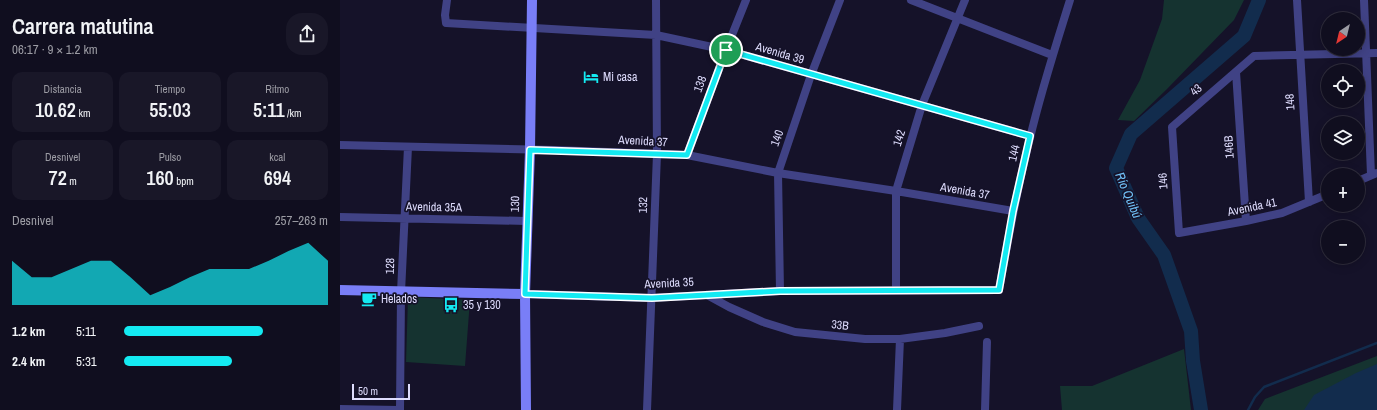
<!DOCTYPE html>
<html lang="es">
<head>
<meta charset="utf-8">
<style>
	:root { --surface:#100e1f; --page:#191728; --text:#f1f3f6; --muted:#9c9ca4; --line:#302e3d; --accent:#14eaf2 }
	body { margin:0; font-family:"Archivo Narrow",sans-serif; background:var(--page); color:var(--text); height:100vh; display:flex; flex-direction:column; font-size:15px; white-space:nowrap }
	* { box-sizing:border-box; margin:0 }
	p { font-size:13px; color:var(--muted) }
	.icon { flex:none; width:22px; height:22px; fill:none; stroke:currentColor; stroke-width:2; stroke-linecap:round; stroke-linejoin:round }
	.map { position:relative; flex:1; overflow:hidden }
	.side { display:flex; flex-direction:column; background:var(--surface); width:340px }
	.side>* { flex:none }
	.needle { width:26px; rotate:215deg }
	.buttons { position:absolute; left:981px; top:12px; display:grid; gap:8px }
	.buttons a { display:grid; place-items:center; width:44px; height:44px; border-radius:50%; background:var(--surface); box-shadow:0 2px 10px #0003,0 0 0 1px var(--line); font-size:20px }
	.scale { position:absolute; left:12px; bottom:10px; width:58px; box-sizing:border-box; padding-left:4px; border:2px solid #dedcfd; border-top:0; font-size:11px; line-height:14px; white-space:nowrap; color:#dedcfd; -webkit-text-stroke:3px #151229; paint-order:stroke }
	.pin { position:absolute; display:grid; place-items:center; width:34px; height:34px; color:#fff; margin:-17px; border:2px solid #fff; border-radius:50%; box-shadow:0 1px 4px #0007 }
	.round { display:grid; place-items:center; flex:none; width:42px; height:42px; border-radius:16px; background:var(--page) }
	.overview { display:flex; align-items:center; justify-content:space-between; height:68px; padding:0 12px }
	h1 { font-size:22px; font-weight:600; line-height:30px }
	.metrics { display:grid; grid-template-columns:repeat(3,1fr); gap:6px; height:68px; padding:4px 12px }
	.metrics div { display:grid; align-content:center; border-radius:10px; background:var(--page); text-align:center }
	.metrics b { font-size:20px; font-weight:600 }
	.metrics small { font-size:11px; font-weight:400 }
	.metrics p { font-size:11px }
	.chart { height:112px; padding:8px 12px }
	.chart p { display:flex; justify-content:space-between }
	.chart svg { width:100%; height:72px; margin-top:4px; fill:var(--accent); opacity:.7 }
	ul { padding:0 12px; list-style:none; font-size:13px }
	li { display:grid; grid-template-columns:64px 48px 1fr; align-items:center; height:30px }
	li i { height:10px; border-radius:5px; background:var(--accent) }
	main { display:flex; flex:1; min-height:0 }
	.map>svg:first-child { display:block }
	.green { fill:#153330 }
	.water { fill:#122c4d }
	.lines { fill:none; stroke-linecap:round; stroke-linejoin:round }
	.stream { stroke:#122c4d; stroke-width:2.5 }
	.river { stroke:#122c4d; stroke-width:14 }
	.street { stroke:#404285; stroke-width:8 }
	.secondary { stroke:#797ef7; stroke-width:10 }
	.route-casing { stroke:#fff; stroke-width:8 }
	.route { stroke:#14eaf2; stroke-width:5 }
	.labels { text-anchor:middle; stroke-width:3.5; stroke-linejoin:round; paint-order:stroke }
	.street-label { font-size:12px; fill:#dedcfd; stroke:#151229 }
	.poi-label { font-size:12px; fill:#dedcfd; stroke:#151229; text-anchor:start }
	.water-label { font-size:13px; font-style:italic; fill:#70c1f7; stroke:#151229 }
</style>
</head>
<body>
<main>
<section class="side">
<div class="overview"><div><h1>Carrera matutina</h1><p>06:17 · 9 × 1.2 km</p></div><a class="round"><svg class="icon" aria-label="share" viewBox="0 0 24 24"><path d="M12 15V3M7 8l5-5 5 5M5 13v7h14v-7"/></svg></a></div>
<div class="metrics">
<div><p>Distancia</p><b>10.62<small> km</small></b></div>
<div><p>Tiempo</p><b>55:03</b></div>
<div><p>Ritmo</p><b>5:11<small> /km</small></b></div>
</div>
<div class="metrics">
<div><p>Desnivel</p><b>72<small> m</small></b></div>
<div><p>Pulso</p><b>160<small> bpm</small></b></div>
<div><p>kcal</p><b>694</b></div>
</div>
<div class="chart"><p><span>Desnivel</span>257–263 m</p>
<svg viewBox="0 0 160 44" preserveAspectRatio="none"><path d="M0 44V17L10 27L20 27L30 22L40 17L50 17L60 27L70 38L80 33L90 27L100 22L110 22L120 22L130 17L140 11L150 6L160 17V44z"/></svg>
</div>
<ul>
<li><b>1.2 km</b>5:11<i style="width:68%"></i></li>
<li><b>2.4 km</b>5:31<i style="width:53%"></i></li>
</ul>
</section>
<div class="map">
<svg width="1037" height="410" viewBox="0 0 1037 410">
	<rect width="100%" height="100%" fill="#151229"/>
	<path class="green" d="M824,0H904L894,20L827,89L794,121L778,120L800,80L822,19Z
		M68,297L130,300L125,366L66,362Z
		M844,349L851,410H722L720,386H752Z
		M1037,356V410H918L925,399Z"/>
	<path class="water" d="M1037,364V410H964L974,395L1016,373Z"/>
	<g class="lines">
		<path class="stream" d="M908,410L915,397L924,387L1037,343"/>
		<path class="river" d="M861,410L853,361L851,331L824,255L798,218L776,168L791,134L904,36L919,0"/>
		<path class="street" d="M107,0L105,15L106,23L316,35L386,50L690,136
			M571,0L712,55
			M957,0L969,202
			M1024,0L1031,175
			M896,72L906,221
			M0,145L215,150L347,155L438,173L556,191L673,211
			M347,155L386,50L406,0
			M1018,181L1037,173
			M988,194L942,213L906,221L839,233L832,127L914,56L1037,53
			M0,217L187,221
			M556,290V191L582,105L625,0
			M440,291L438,173L471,75L500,0
			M185,294L311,298L440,291L659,290C668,239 677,188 690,138C701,91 716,45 730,0
			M367,295L389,307L423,322L455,332L525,339H560L605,333L639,326
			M0,409L59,410
			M60,410L61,292L68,147
			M307,410L317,154L316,0
			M557,410L560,339
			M645,410L647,342"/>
		<path class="secondary" d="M0,290L185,294
			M186,410L185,294L190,150L192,0"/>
	</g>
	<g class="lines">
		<g class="route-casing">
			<path id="route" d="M386,50L690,136L673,211L659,290L440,291L312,298L185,294L190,150L347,155Z"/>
		</g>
		<use href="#route" class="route"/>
	</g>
	<defs>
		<g id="hotel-bare" transform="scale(1.2)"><path d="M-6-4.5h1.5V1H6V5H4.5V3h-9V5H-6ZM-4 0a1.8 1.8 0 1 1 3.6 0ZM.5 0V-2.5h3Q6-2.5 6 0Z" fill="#14eaf2" stroke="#151229" stroke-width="2.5" paint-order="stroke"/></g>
		<g id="cafe-bare" transform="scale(1.2)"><path d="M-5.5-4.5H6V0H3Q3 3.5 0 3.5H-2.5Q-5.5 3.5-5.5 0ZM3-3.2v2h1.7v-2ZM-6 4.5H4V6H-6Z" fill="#14eaf2" stroke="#151229" stroke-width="2.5" paint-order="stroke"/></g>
		<g id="bus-bare" transform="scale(1.2)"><path d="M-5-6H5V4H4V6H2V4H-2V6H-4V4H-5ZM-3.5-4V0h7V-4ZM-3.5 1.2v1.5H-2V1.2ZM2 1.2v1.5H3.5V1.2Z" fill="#14eaf2" stroke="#151229" stroke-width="2.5" paint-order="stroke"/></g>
	</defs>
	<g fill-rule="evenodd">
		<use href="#hotel-bare" x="251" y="77"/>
		<use href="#cafe-bare" x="29" y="299"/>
		<use href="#bus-bare" x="111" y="305"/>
	</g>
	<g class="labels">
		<g class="street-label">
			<text transform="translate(440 53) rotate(16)" y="4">Avenida 39</text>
			<text transform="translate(360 84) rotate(-70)" y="4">138</text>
			<text transform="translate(856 90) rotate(-40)" y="4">43</text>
			<text transform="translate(950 102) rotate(-94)" y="4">148</text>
			<text transform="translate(437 138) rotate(-71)" y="4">140</text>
			<text transform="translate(559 138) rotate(-73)" y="4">142</text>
			<text transform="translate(303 141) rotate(3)" y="4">Avenida 37</text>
			<text transform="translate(889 147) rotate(-94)" y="4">146B</text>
			<text transform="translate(674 153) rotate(-77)" y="4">144</text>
			<text transform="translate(823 181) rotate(-94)" y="4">146</text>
			<text transform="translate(625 191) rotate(10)" y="4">Avenida 37</text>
			<text transform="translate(175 204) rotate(-88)" y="4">130</text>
			<text transform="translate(303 205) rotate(-88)" y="4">132</text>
			<text transform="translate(94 207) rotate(1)" y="4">Avenida 35A</text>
			<text transform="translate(912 207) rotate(-12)" y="4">Avenida 41</text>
			<text transform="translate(50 266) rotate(-88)" y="4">128</text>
			<text transform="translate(329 283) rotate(-3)" y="4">Avenida 35</text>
			<text transform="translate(500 325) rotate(6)" y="4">33B</text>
		</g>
		<g class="poi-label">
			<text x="263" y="81">Mi casa</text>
			<text x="41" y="303">Helados</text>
			<text x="123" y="309">35 y 130</text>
		</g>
		<g class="water-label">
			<text transform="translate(789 195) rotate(67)" y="5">Río Quibú</text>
		</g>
	</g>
</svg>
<div class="buttons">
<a><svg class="needle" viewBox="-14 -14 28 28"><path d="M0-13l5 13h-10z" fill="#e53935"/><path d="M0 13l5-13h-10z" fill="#9c9ca4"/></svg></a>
<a><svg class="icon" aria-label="locate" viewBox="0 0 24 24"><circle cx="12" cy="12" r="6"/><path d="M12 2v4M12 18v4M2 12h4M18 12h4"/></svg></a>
<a><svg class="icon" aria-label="layers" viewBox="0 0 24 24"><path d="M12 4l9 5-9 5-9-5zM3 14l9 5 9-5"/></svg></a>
<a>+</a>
<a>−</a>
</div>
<div class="scale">50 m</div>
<div class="pin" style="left:386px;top:50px;background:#1e9e55"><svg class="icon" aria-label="arrive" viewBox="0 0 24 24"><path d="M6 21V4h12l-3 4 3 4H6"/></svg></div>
</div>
</main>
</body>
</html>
